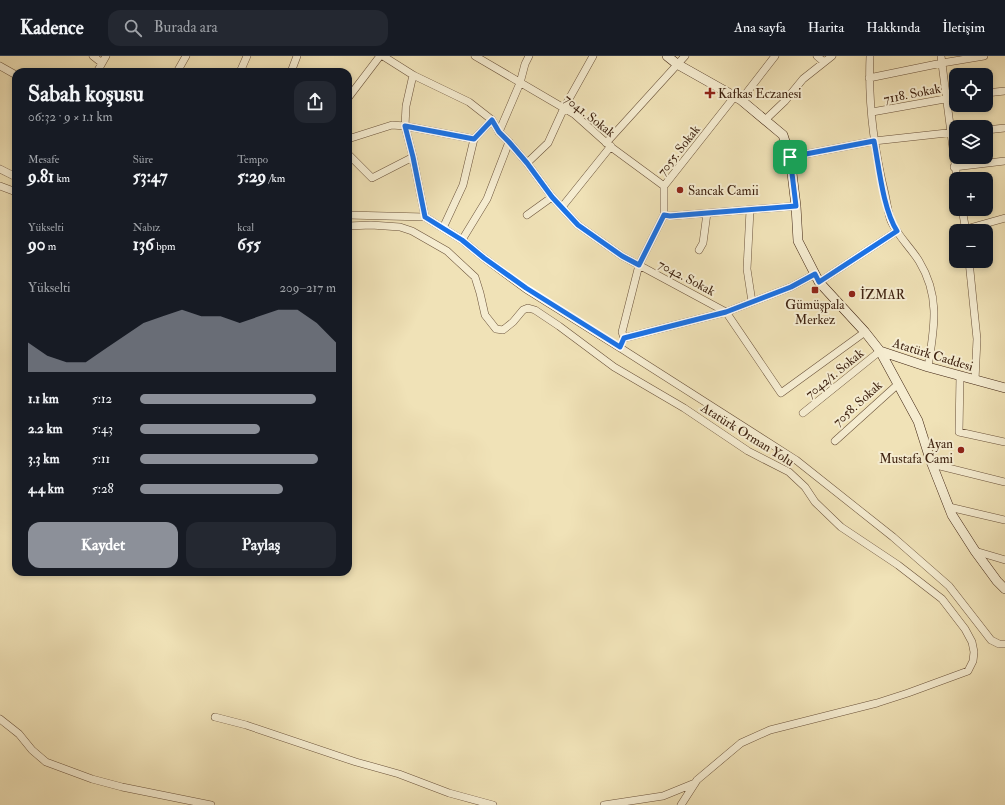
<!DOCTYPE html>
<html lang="tr">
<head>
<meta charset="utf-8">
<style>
	:root { --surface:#171b24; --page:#242831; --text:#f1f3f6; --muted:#9ea1a6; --line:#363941; --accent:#8c9099 }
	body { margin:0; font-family:"IM FELL Double Pica",serif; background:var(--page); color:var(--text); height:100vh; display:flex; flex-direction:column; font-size:15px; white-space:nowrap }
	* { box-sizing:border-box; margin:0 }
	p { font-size:13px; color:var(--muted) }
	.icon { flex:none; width:22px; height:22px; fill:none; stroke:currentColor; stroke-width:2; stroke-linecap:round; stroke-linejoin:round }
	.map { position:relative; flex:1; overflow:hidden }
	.details { position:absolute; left:12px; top:12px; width:340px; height:508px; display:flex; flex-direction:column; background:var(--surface); border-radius:12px; box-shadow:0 2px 6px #0003 }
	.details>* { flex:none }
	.buttons { position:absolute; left:949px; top:12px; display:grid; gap:8px }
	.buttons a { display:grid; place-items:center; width:44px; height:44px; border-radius:8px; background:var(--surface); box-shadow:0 2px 6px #0003; font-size:20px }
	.pin { position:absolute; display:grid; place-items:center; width:34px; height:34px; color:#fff; margin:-17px; border-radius:8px; box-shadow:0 2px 6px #0006 }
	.round { display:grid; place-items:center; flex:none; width:42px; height:42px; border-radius:12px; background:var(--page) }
	.headline { display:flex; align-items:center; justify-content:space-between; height:68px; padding:0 16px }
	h1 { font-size:22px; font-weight:800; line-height:30px }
	.metrics { display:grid; grid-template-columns:repeat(3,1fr); gap:6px; height:68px; padding:4px 16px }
	.metrics div { display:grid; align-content:center }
	.metrics b { font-size:17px; font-weight:800 }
	.metrics small { font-size:11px; font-weight:400 }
	.metrics p { font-size:11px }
	.chart { height:112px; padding:8px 16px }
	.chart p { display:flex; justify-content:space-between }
	.chart svg { width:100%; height:72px; margin-top:4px; fill:var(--accent); opacity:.7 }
	.action { display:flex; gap:8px; margin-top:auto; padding:8px 16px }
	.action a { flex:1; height:46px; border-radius:12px; background:var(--accent); color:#fff; font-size:16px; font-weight:800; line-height:46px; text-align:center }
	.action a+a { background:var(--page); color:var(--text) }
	ul { padding:0 16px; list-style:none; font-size:13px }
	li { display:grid; grid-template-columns:64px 48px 1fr; align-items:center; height:30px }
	li i { height:10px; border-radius:5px; background:var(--accent) }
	header { display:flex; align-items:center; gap:24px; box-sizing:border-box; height:56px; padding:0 20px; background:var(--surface); border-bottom:1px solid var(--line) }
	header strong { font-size:19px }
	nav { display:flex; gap:22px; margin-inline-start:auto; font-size:14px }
	.search { width:280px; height:36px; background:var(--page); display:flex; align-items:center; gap:10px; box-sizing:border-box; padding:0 14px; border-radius:12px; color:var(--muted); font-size:15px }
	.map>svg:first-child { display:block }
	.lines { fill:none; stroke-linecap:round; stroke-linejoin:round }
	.street-casing { stroke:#6a523a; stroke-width:8 }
	.secondary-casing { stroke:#3e2210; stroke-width:10 }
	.street { stroke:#f5ecd0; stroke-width:7 }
	.secondary { stroke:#f5ecd0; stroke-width:9 }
	.route-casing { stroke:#fff; stroke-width:8 }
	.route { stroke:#1a73e8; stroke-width:5 }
	.poi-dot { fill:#8f2418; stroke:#f5ecd0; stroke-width:1.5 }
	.labels { text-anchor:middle; stroke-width:4; stroke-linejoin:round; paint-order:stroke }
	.poi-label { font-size:13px; fill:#3e2210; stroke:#f5ecd0; text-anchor:start }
	.street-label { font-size:13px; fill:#3e2210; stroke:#f5ecd0 }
</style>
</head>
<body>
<header>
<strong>Kadence</strong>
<div class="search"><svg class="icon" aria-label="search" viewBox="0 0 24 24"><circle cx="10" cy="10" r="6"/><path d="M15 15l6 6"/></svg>Burada ara</div>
<nav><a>Ana sayfa</a><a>Harita</a><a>Hakkında</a><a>İletişim</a></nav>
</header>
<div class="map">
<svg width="1005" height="749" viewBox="0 0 1005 749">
	<rect width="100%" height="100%" fill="#f0e2b7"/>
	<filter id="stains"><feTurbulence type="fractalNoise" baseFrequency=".005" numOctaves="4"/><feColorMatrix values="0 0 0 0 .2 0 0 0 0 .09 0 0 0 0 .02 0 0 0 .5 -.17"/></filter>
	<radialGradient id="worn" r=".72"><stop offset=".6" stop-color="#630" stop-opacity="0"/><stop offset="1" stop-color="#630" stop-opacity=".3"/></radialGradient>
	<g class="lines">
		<g class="street-casing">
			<path id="street" d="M93,0L102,7
				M383,0L413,19L469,46L492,64L499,76L509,86L527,107L552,141L578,169L622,200L726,256L781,337L865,276
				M475,0L574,58L611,91L664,130
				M817,0L824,6
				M870,0C868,46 874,93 885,138C887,147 888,157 891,165C897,179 911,192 919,205C941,241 934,273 928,311
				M941,0L957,123
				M0,10L16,19
				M97,16L106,0
				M177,16L186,0
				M240,16L247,0
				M291,16L297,0
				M413,19L406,50L405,70L413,101L425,161
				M869,22L942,7L984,0
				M986,37L1005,35
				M348,42L380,0
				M741,44L775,0
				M872,56L956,41
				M765,64L785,45L803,23L832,0
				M986,74L1005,72
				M499,76L520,27L525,8L529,0
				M348,83L392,69L405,70L474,83
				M606,87L685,0
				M348,98L372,122L413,101
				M790,101L874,85L956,76
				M527,107L548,87L564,52L593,0
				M954,111L1005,105
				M0,113L16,121
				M0,130L16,136
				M562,151L611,90
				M962,153L966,175
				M750,154L747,213L752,246
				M348,159L425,161L462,184L484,202L526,233L622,293L796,404L893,481L949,530L991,584L999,588H1005
				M527,159L552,141
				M664,159L670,160L796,150
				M348,170L371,169L400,171L412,175L447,195L475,221L480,237L485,259L496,273L503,274L513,266L523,254L528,252L535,254L559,270L614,311L684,352L748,395L789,416L805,431L815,446L841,471L898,509L942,543L965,573L972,586L974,596L973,605L968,615L908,637L877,647L770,674L741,687L697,724L681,749
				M443,172L463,129L474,83L492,64
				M966,173L1005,162
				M462,184L487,143L509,86
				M699,194L703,187L707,157
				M969,205L977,283L975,324
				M819,226L897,175
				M624,282L622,276L639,209L664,159V130L735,40
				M624,282L726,256L791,231L815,218
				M960,320L959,376L1005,386
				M803,357L880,295
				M835,385L897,329
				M932,408L1005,426
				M949,451L1005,464
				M975,495L1005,504
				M215,661L246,669L356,706L399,718L449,737L493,749
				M0,663L19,678L32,694L46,706L92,723L122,731L211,749
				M604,749L663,740L695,727"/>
		</g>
		<g class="secondary-casing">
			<path id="secondary" d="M667,0L677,8L741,44L783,79L790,101L796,150L798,185L819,226L865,276L880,295L918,365L930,403L952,459L975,495L997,525L1005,533
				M880,295L928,311L1005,332"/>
		</g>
		<use href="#street" class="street"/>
		<use href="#secondary" class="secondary"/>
	</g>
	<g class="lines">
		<g class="route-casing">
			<path id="route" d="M492,64L499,76L509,86L527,107L552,141L578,169L622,200L639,209L664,159L670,160L796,150L790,101L874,85C879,111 883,153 897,175L819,226L815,218L791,231L726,256L624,282L620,291L526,232L484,202L462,184L425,161L413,101L405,70L474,83Z"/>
		</g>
		<use href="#route" class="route"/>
	</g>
	<g class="poi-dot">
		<path d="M708 31h4v4h4v4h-4v4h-4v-4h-4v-4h4z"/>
		<circle cx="680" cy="134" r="4"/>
		<rect x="811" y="230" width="8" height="8" rx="2"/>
		<circle cx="852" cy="238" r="4"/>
		<circle cx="961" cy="394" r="4"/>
	</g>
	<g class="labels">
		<g class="poi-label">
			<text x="718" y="42">Kafkas Eczanesi</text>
			<text x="688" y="139">Sancak Camii</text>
			<text x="860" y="243">İZMAR</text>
			<text x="815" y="253" text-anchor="middle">Gümüşpala<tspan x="815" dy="15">Merkez</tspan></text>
			<text x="953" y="392" text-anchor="end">Ayan<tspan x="953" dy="15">Mustafa Cami</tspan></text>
		</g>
		<g class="street-label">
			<text transform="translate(912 37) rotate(-11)" y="5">7118. Sokak</text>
			<text transform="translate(590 59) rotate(38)" y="5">7041. Sokak</text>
			<text transform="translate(678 94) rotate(-52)" y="5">7055. Sokak</text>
			<text transform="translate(687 221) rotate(28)" y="5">7042. Sokak</text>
			<text transform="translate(933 298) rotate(17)" y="5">Atatürk Caddesi</text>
			<text transform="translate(834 317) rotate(-39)" y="5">7042/1. Sokak</text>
			<text transform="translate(857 347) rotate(-42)" y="5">7058. Sokak</text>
			<text transform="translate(748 378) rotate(32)" y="5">Atatürk Orman Yolu</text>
		</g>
	</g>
	<rect width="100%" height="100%" filter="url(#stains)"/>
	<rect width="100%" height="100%" fill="url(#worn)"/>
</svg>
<div class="buttons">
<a><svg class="icon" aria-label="locate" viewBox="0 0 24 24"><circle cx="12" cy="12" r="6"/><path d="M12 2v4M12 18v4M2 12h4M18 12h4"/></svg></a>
<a><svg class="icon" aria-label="layers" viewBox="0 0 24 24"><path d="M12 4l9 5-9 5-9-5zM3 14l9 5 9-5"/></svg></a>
<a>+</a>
<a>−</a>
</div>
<div class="pin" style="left:790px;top:101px;background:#1e9e55"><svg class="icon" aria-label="arrive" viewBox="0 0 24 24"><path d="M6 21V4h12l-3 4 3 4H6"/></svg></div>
<section class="details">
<div class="headline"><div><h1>Sabah koşusu</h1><p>06:32 · 9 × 1.1 km</p></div><a class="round"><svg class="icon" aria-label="share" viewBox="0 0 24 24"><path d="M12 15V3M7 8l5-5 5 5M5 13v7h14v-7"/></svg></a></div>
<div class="metrics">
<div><p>Mesafe</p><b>9.81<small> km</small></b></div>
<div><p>Süre</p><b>53:47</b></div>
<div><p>Tempo</p><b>5:29<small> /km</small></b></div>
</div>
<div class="metrics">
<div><p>Yükselti</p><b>90<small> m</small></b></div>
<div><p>Nabız</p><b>136<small> bpm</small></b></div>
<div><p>kcal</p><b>655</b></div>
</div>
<div class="chart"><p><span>Yükselti</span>209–217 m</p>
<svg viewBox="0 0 160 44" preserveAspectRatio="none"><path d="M0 44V26L10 34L20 38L30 38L40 30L50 22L60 14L70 10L80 6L90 10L100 10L110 14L120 10L130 6L140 6L150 14L160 26V44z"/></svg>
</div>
<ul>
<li><b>1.1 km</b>5:12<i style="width:90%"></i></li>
<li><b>2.2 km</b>5:43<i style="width:61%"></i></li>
<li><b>3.3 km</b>5:11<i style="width:91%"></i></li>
<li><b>4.4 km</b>5:28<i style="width:73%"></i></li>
</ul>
<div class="action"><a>Kaydet</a><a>Paylaş</a></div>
</section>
</div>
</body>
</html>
